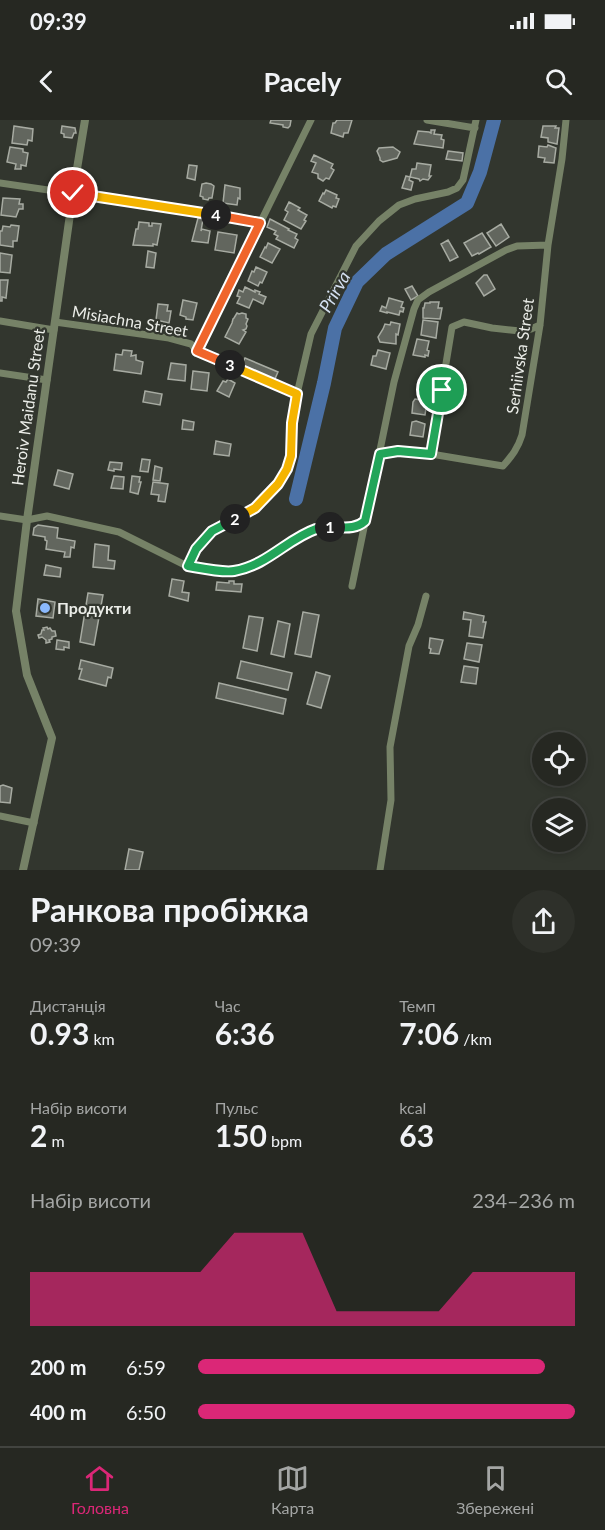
<!DOCTYPE html>
<html lang="uk">
<head>
<meta charset="utf-8">
<style>
	:root { --surface:#262822; --page:#2e302a; --text:#f1f3f6; --muted:#a4a6a5; --line:#424440; --accent:#db2777 }
	body { margin:0; font-family:Lato,sans-serif; background:var(--page); color:var(--text); height:100vh; display:flex; flex-direction:column; font-size:22px; white-space:nowrap }
	* { box-sizing:border-box; margin:0 }
	p { font-size:20px; color:var(--muted) }
	.icon { flex:none; width:33px; height:33px; fill:none; stroke:currentColor; stroke-width:2; stroke-linecap:round; stroke-linejoin:round }
	.map { position:relative; height:750px; overflow:hidden }
	.side { display:flex; flex-direction:column; background:var(--surface); flex:1 }
	.side>* { flex:none }
	.buttons { position:absolute; left:532px; top:612px; display:grid; gap:12px }
	.buttons a { display:grid; place-items:center; width:54px; height:54px; border-radius:50%; background:var(--surface); box-shadow:0 3px 9px #0003,0 0 0 2px var(--line); font-size:30px }
	.pin { position:absolute; display:grid; place-items:center; width:51px; height:51px; color:#fff; margin:-26px; border:3px solid #fff; border-radius:50%; box-shadow:0 2px 6px #0007 }
	.km { position:absolute; width:30px; height:30px; margin:-15px; border-radius:50%; background:#222; color:#fff; font-size:16px; line-height:30px; text-align:center }
	.round { display:grid; place-items:center; flex:none; width:63px; height:63px; border-radius:32px; background:var(--page) }
	.headline { display:flex; align-items:center; justify-content:space-between; height:102px; padding:0 30px }
	h1 { font-size:33px; font-weight:700; line-height:45px }
	.figures { display:grid; grid-template-columns:repeat(3,1fr); gap:9px; height:102px; padding:6px 30px }
	.figures div { display:grid; align-content:center }
	.figures b { font-size:30px; font-weight:700 }
	.figures small { font-size:16px; font-weight:400 }
	.figures p { font-size:16px }
	.chart { height:168px; padding:12px 30px }
	.chart p { display:flex; justify-content:space-between }
	.chart svg { width:100%; height:108px; margin-top:6px; fill:var(--accent); opacity:.7 }
	ul { padding:0 30px; list-style:none; font-size:20px }
	li { display:grid; grid-template-columns:96px 72px 1fr; align-items:center; height:45px }
	li i { height:15px; border-radius:8px; background:var(--accent) }
	.status { display:flex; justify-content:space-between; align-items:center; height:42px; padding:0 30px; background:var(--surface); direction:ltr }
	.status svg { height:16px; fill:currentColor }
	header { display:flex; justify-content:space-between; align-items:center; height:78px; padding:0 30px; background:var(--surface); font-size:27px; font-weight:700 }
	.dock { display:flex; justify-content:space-around; align-items:center; height:84px; border-top:2px solid var(--line); background:var(--surface); font-size:16px; color:var(--muted) }
	.dock a { display:grid; justify-items:center; gap:3px }
	.dock .active { color:var(--accent) }
	.map>svg:first-child { display:block }
	.lines { fill:none; stroke-linecap:round; stroke-linejoin:round }
	.river { stroke:#4b71a6; stroke-width:14 }
	.building { fill:#62665e; stroke:#a7aba2; stroke-width:1.5 }
	.minor { stroke:#768267; stroke-width:7 }
	.tertiary { stroke:#768267; stroke-width:8 }
	.split-1-casing { stroke:#fff; stroke-width:12 }
	.split-2-casing { stroke:#fff; stroke-width:12 }
	.split-3-casing { stroke:#fff; stroke-width:12 }
	.split-4-casing { stroke:#fff; stroke-width:12 }
	.split-5-casing { stroke:#fff; stroke-width:12 }
	.split-1 { stroke:#22a559; stroke-width:8 }
	.split-2 { stroke:#22a559; stroke-width:8 }
	.split-3 { stroke:#f5b400; stroke-width:8 }
	.split-4 { stroke:#f0652b; stroke-width:8 }
	.split-5 { stroke:#f5b400; stroke-width:8 }
	.poi-dot { fill:#8bb9fc; stroke:#32362e; stroke-width:2 }
	.labels { text-anchor:middle; stroke-width:4.5; stroke-linejoin:round; paint-order:stroke }
	.street-label { font-size:16px; fill:#ebede8; stroke:#32362e }
	.poi-label { font-size:16px; font-weight:bold; fill:#ebede8; stroke:#32362e; text-anchor:start }
	.water-label { font-size:18px; font-style:italic; fill:#d3dfef; stroke:#32362e }
</style>
</head>
<body>
<div class="status"><b>09:39</b><svg viewBox="0 0 49 12"><path d="M0 12V9h3v3zM5 12V6h3v6zM10 12V3h3v9zM15 12V0h3v12zM26 1h20v11H26zM47 4h2v5h-2z"/></svg></div>
<header><svg class="icon" aria-label="back" viewBox="0 0 24 24"><path d="M15 5l-7 7 7 7"/></svg>Pacely<svg class="icon" aria-label="search" viewBox="0 0 24 24"><circle cx="10" cy="10" r="6"/><path d="M15 15l6 6"/></svg></header>
<div class="map">
<svg width="605" height="750" viewBox="0 0 605 750">
	<rect width="100%" height="100%" fill="#32362e"/>
	<g class="lines">
		<path class="river" d="M296,379L324,263L335,208L357,162L386,134L467,83L480,52L494,0"/>
	</g>
	<path class="building" d="M271,0H291L290,6L288,8L283,7V5L270,3Z
		M337,0H352L348,13H344L343,17L331,13L333,3H335Z
		M14,6L33,9L32,21L28,20L27,25L12,23Z
		M62,6L75,8L76,13H74L72,18L64,17V14L61,13Z
		M543,6H556L555,8H559L557,24L548,22V18L541,17Z
		M431,10H435L434,14L442,15L441,19L444,20L443,28L414,24L418,11L429,12L431,13Z
		M548,25L556,28L554,43L544,42L545,38L538,37L539,26L547,27Z
		M10,27L23,29V32L28,33L26,46L21,45V49H15L16,44L7,42Z
		M393,27L400,32L397,38L383,42L380,40V38L377,31L379,28Z
		M448,31L463,33L462,41L446,39Z
		M314,35L333,44L331,48L334,50L329,59L326,58L323,61L318,58V54L312,52L316,43L311,41Z
		M417,43L431,45L429,56H431L428,60L423,59L420,61L419,59L410,57L412,49H416Z
		M189,45L197,46L195,60L187,58Z
		M406,56L410,57L409,60L413,62L411,70L402,68Z
		M206,63L211,64L214,66L212,78H209L208,80L203,79V77L200,76L202,64Z
		M225,65L240,68V79L238,78L237,85L223,83Z
		M326,70L337,75L336,78L339,79L336,87L333,86L332,88L319,81L323,73L324,74Z
		M3,78L20,79L19,84H23V89H19L16,97L1,95Z
		M289,82L300,88L298,90L307,95L304,100L306,101L301,109L284,100L288,92L285,90Z
		M198,98L203,99L201,111L202,109L210,111L208,123L192,121Z
		M270,99L289,109L288,110L297,114L295,118L298,120L294,128L276,119L278,116L274,114L276,111L267,107Z
		M139,102L149,103V106H152V103L161,104L157,125L153,124V126L133,125L136,109H138Z
		M501,104L509,117L496,126L487,113Z
		M11,105L19,106L17,121H13V127L0,125V111H2L3,106L10,107Z
		M218,112L237,115L234,133L215,130Z
		M482,113L491,127L479,134L478,133L472,136L464,123Z
		M448,120L458,137L450,141L441,124Z
		M268,123L280,129L272,143L260,137L265,127L266,128Z
		M148,131L156,133L154,148L146,147Z
		M0,133L12,135L10,153L0,152Z
		M256,147L267,152L262,163L260,162L258,166L248,161L252,151L254,152Z
		M484,155H487L495,169L484,176L476,163Z
		M0,160H8L6,178L2,177V181H0Z
		M412,166L418,176L411,180L405,169Z
		M245,167L255,172V170L260,172L259,174L266,177L263,184L253,179L249,188L237,183L240,177L237,176L239,170L243,172Z
		M389,178L403,182L401,187L404,188L403,192L400,191L399,195L387,192V193L380,191L382,186L386,188Z
		M183,180L197,183L193,200L186,199V197L180,195Z
		M430,182H439L438,188H442L440,199L423,198V188H424L425,183H430Z
		M158,184L168,185L167,191H171L169,203L156,200Z
		M237,193L239,194L242,193L246,194V198L248,199L246,204L247,206L246,209L243,210L246,212L239,224L225,217L232,203L233,199L234,198Z
		M423,200L438,202L436,218L421,215Z
		M391,202L400,204L398,215L396,214V224L380,222L378,217L383,209L385,204L390,205Z
		M417,219L429,221L427,230L429,231L428,236L425,235V237L413,235Z
		M123,230L132,231L131,236L136,235V240L143,242L141,254L114,250L116,234L122,235Z
		M378,230L390,233L386,249L371,245L373,236H376Z
		M245,238L278,252L274,261L241,246Z
		M171,243L186,245L185,261L168,259Z
		M193,251L209,253L207,271L191,269Z
		M228,259L235,263L229,277L217,271L223,261L226,262Z
		M145,271L162,274L160,285L143,282Z
		M415,279L427,281L425,295L412,293L413,282Z
		M183,300L194,302L193,310L182,309Z
		M416,301L425,304L423,317L410,315L412,302Z
		M216,321L231,324L229,336L214,334Z
		M142,339L150,340L148,352L140,351Z
		M110,342L122,343L121,350L114,349V351L108,350Z
		M155,346L162,348L160,361L153,360Z
		M58,350L73,354L69,369L54,365Z
		M114,356L124,357L123,369L111,368Z
		M132,356L140,357L139,362H141L138,374L130,372Z
		M153,362L168,364L165,382L158,381L159,375L151,374Z
		M38,405L58,408L57,418L75,421L74,428L71,427L70,437H64L65,432L46,429L47,421L45,420V417L33,415L34,408Z
		M95,424L109,426L108,440L115,441L114,449L93,447Z
		M46,445L61,448L60,457L44,455Z
		M172,459L184,461L182,472L189,473L188,481L169,476Z
		M229,461H234V464H242L241,472L216,470L217,462L229,463Z
		M88,473L103,475L94,525L80,522Z
		M38,479L55,482L53,498L36,496Z
		M303,492L319,495L311,537L295,534Z
		M464,492L484,496L483,502H486L483,518L469,516L471,500L463,499Z
		M249,496L263,498L257,531L243,528Z
		M278,501L290,504L284,537L271,534Z
		M47,507L48,509L50,508L52,511H55L56,516L52,517V519L49,520L50,522L46,523V520L42,517L39,518L38,515L41,514L42,510H44L43,508Z
		M430,518L443,520L439,534L430,533L431,529L429,528Z
		M57,520L69,522V528L64,527V530L56,529Z
		M467,523L482,525L479,542L464,539Z
		M81,540L113,548L111,558L108,557L106,566L79,559L82,549H79Z
		M241,541L292,553L288,570L237,558Z
		M464,546L478,548L476,564L461,562Z
		M316,552L330,556L321,588L307,584Z
		M219,563L286,579L283,594L216,578Z
		M3,665L12,668L10,683L0,682V666Z
		M129,729L143,732L139,750H125Z"/>
	<g class="lines">
		<path class="minor" d="M427,0L475,8
			M0,63L192,91L260,103
			M0,201L54,210
			M55,202L169,218L191,224L197,231L297,274
			M197,231L311,0
			M0,253L47,260
			M380,334L398,331L431,334L503,346C512,336 518,328 522,315L540,205L548,125
			M431,334L452,207L464,202L492,208L520,211L531,209L540,205
			M0,396L27,400L47,396L119,412L187,446L232,451L254,445L271,436L287,425L317,409L334,407H351L360,406L365,401
			M187,446L196,429L212,411L255,388L278,364L287,349L291,336L292,303L297,274L311,214L356,126L379,101L399,85L415,79L448,72L457,68L463,60L476,0
			M352,466L394,262L414,189L418,180L429,172L506,130L517,126L548,125L562,39L566,0
			M0,696L34,703
			M380,750L391,680L390,627L409,526L418,505L426,476"/>
		<path class="tertiary" d="M23,750L52,618L27,555L16,491L27,400L73,73L85,0"/>
	</g>
	<g class="lines">
		<g class="split-1-casing">
			<path id="split-1" d="M330,407C343,407 355,410 365,401L380,334L398,331L431,334L442,270"/>
		</g>
		<g class="split-2-casing">
			<path id="split-2" d="M235,399L212,411L196,429L188,446C200,448 223,453 234,451C268,445 287,419 316,409C320,408 326,408 330,407"/>
		</g>
		<g class="split-3-casing">
			<path id="split-3" d="M230,245L297,274L292,303L291,336L287,349L278,364L255,388L235,399"/>
		</g>
		<g class="split-4-casing">
			<path id="split-4" d="M216,95L260,103L197,231L230,245"/>
		</g>
		<g class="split-5-casing">
			<path id="split-5" d="M73,73L216,95"/>
		</g>
		<use href="#split-1" class="split-1"/>
		<use href="#split-2" class="split-2"/>
		<use href="#split-3" class="split-3"/>
		<use href="#split-4" class="split-4"/>
		<use href="#split-5" class="split-5"/>
	</g>
	<circle class="poi-dot" cx="45" cy="488" r="6"/>
	<g class="labels">
		<g class="street-label">
			<text transform="translate(130 201) rotate(10)" y="6">Misiachna Street</text>
			<text transform="translate(520 236) rotate(-82)" y="6">Serhiivska Street</text>
			<text transform="translate(28 287) rotate(-82)" y="6">Heroiv Maidanu Street</text>
		</g>
		<g class="poi-label">
			<text x="57" y="494">Продукти</text>
		</g>
		<g class="water-label">
			<text transform="translate(335 172) rotate(-60)" y="6">Prirva</text>
		</g>
	</g>
</svg>
<div class="buttons">
<a><svg class="icon" aria-label="locate" viewBox="0 0 24 24"><circle cx="12" cy="12" r="6"/><path d="M12 2v4M12 18v4M2 12h4M18 12h4"/></svg></a>
<a><svg class="icon" aria-label="layers" viewBox="0 0 24 24"><path d="M12 4l9 5-9 5-9-5zM3 14l9 5 9-5"/></svg></a>
</div>
<div class="pin" style="left:442px;top:270px;background:#1e9e55"><svg class="icon" aria-label="arrive" viewBox="0 0 24 24"><path d="M6 21V4h12l-3 4 3 4H6"/></svg></div>
<div class="pin" style="left:73px;top:73px;background:#d93025"><svg class="icon" aria-label="check" viewBox="0 0 24 24"><path d="M5 12l5 5 9-10"/></svg></div>
<b class="km" style="left:330px;top:407px">1</b>
<b class="km" style="left:235px;top:399px">2</b>
<b class="km" style="left:230px;top:245px">3</b>
<b class="km" style="left:216px;top:95px">4</b>
</div>
<section class="side">
<div class="headline"><div><h1>Ранкова пробіжка</h1><p>09:39</p></div><a class="round"><svg class="icon" aria-label="share" viewBox="0 0 24 24"><path d="M12 15V3M7 8l5-5 5 5M5 13v7h14v-7"/></svg></a></div>
<div class="figures">
<div><p>Дистанція</p><b>0.93<small> km</small></b></div>
<div><p>Час</p><b>6:36</b></div>
<div><p>Темп</p><b>7:06<small> /km</small></b></div>
</div>
<div class="figures">
<div><p>Набір висоти</p><b>2<small> m</small></b></div>
<div><p>Пульс</p><b>150<small> bpm</small></b></div>
<div><p>kcal</p><b>63</b></div>
</div>
<div class="chart"><p><span>Набір висоти</span>234–236 m</p>
<svg viewBox="0 0 160 44" preserveAspectRatio="none"><path d="M0 44V22L10 22L20 22L30 22L40 22L50 22L60 6L70 6L80 6L90 38L100 38L110 38L120 38L130 22L140 22L150 22L160 22V44z"/></svg>
</div>
<ul>
<li><b>200 m</b>6:59<i style="width:92%"></i></li>
<li><b>400 m</b>6:50<i style="width:100%"></i></li>
</ul>
</section>
<nav class="dock">
<a class="active"><svg class="icon" aria-label="home" viewBox="0 0 24 24"><path d="M3 11l9-7 9 7M6 9v11h12V9"/></svg>Головна</a>
<a><svg class="icon" aria-label="map" viewBox="0 0 24 24"><path d="M3 6l6-2 6 2 6-2v14l-6 2-6-2-6 2zM9 4v14M15 6v14"/></svg>Карта</a>
<a><svg class="icon" aria-label="saved" viewBox="0 0 24 24"><path d="M7 4h10v16l-5-4-5 4z"/></svg>Збережені</a>
</nav>
</body>
</html>
